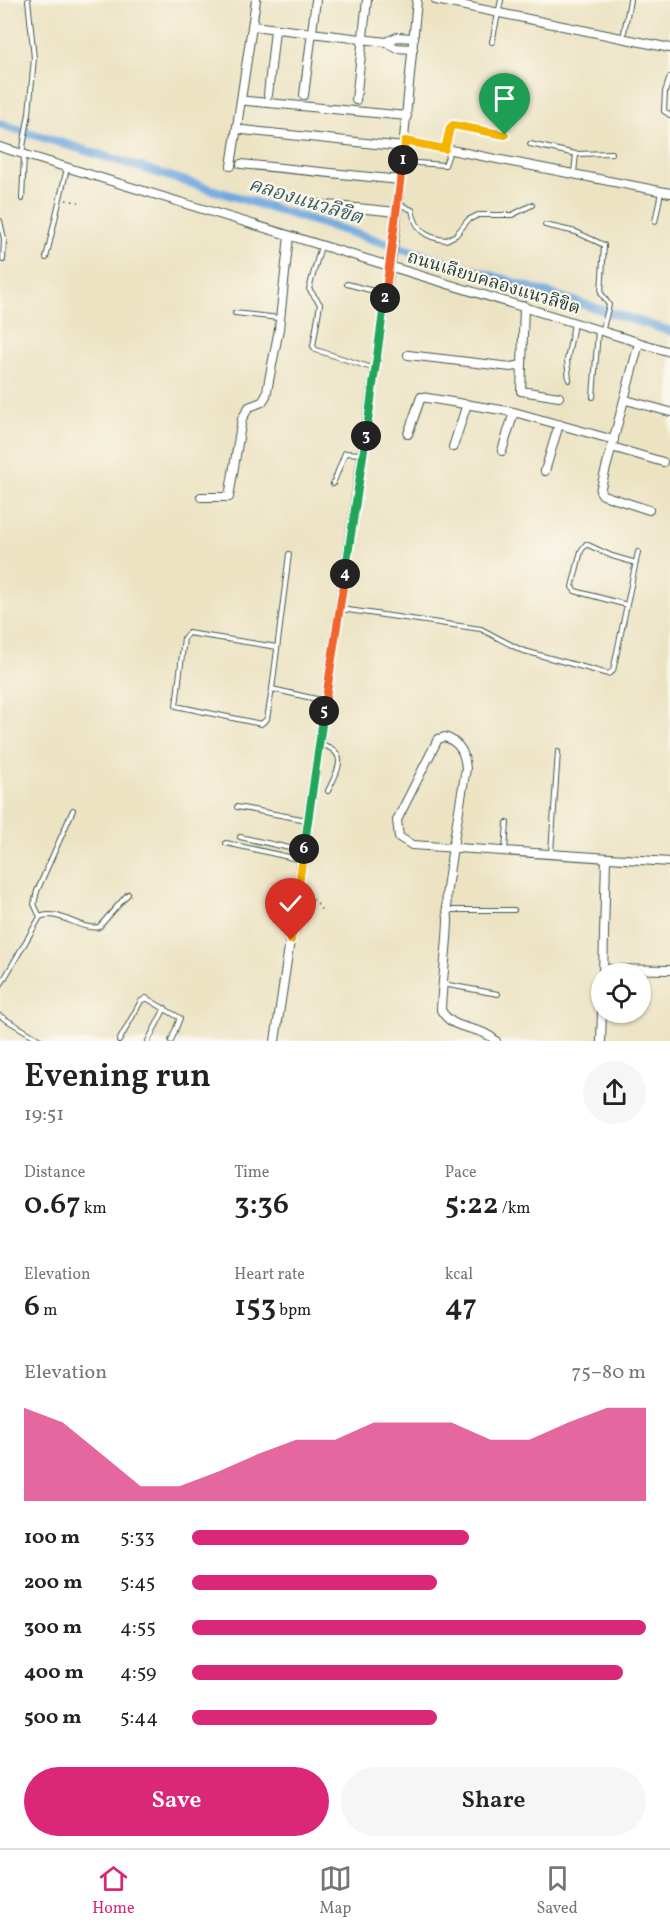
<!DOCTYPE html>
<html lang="en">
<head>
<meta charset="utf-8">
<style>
	:root { --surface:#fff; --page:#f6f6f6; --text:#222; --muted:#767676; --line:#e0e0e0; --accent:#db2777 }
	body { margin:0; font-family:Vollkorn,"Noto Serif Thai",serif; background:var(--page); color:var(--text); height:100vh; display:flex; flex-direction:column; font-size:22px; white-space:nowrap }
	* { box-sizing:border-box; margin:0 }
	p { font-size:20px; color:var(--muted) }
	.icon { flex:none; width:33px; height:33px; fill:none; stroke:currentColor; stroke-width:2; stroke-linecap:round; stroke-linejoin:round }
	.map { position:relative; height:1041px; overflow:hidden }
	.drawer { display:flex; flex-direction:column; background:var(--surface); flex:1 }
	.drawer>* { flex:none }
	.buttons { position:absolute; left:591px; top:963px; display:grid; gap:12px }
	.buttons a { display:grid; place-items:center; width:60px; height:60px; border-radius:50%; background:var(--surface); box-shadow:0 2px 4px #0004; font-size:30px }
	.pin { position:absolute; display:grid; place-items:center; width:51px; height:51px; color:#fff; margin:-62px -26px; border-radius:50% 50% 50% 0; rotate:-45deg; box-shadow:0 0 6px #0007 }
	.pin .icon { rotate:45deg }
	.km { position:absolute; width:30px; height:30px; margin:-15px; border-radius:50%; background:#222; color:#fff; font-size:16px; line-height:30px; text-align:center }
	.round { display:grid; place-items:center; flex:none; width:63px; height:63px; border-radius:32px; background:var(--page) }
	.summary { display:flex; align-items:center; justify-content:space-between; height:102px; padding:0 24px }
	h1 { font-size:33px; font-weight:600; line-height:45px }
	.metrics { display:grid; grid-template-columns:repeat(3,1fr); gap:9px; height:102px; padding:6px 24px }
	.metrics div { display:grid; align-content:center }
	.metrics b { font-size:30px; font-weight:600 }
	.metrics small { font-size:16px; font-weight:400 }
	.metrics p { font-size:16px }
	.chart { height:168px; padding:12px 24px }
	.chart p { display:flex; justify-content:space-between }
	.chart svg { width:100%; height:108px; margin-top:6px; fill:var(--accent); opacity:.7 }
	.button { display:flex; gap:12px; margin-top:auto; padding:12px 24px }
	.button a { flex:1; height:69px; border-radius:36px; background:var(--accent); color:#fff; font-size:24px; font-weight:600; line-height:69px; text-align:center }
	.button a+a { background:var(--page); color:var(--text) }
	ul { padding:0 24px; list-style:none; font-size:20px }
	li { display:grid; grid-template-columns:96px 72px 1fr; align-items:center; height:45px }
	li i { height:15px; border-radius:8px; background:var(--accent) }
	.menu { display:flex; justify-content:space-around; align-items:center; height:84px; border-top:2px solid var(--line); background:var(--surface); font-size:16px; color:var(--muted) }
	.menu a { display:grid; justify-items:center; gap:3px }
	.menu .selected { color:var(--accent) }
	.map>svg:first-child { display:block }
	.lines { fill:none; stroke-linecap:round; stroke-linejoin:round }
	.canal { stroke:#70a9df; stroke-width:9 }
	.lane-casing { stroke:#3e5649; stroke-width:6 }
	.street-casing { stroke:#3e5649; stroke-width:10 }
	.path { stroke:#3e5649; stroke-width:1.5; stroke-dasharray:1.5 4.5; stroke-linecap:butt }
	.lane { stroke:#fff; stroke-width:4 }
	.street { stroke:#fff; stroke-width:8 }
	.split-1-casing { stroke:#fff; stroke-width:12 }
	.split-2-casing { stroke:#fff; stroke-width:12 }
	.split-3-casing { stroke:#fff; stroke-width:12 }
	.split-4-casing { stroke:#fff; stroke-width:12 }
	.split-5-casing { stroke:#fff; stroke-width:12 }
	.split-6-casing { stroke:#fff; stroke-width:12 }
	.split-7-casing { stroke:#fff; stroke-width:12 }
	.split-1 { stroke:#f5b400; stroke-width:8 }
	.split-2 { stroke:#f0652b; stroke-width:8 }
	.split-3 { stroke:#22a559; stroke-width:8 }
	.split-4 { stroke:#22a559; stroke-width:8 }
	.split-5 { stroke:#f0652b; stroke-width:8 }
	.split-6 { stroke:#22a559; stroke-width:8 }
	.split-7 { stroke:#f5b400; stroke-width:8 }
	.labels { text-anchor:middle; stroke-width:4.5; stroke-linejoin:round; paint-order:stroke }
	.street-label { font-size:18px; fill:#1f3d34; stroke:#fbf7ec }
	.water-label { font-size:20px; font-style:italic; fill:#375d67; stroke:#fbf7ec }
</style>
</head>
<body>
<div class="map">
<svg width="670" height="1041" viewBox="0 0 670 1041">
	<rect width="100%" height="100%" fill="#fbf7ec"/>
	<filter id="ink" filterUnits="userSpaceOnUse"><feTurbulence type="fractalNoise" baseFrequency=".0167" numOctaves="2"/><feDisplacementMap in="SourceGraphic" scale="12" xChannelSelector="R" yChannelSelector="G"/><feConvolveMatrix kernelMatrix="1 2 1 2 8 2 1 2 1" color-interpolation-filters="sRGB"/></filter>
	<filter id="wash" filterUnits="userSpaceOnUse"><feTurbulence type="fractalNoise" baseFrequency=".008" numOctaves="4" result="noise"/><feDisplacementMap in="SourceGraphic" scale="24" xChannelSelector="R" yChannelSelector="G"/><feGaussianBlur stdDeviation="1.35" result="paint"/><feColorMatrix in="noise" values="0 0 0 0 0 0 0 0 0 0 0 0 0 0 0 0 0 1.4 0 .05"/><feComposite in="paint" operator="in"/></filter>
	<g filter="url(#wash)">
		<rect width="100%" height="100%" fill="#ece3c3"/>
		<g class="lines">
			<path class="canal" d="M0,124L670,331"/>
		</g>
	</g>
	<g filter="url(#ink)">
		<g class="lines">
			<g class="lane-casing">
				<path id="lane" d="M623,38L630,0
					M492,42L501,0
					M670,77L665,92L664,111L670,115
					M530,144L576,154
					M445,148L450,128L453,125L505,135
					M22,153L29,113L34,58L28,0
					M417,163L445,165L450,151
					M574,173L576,154L612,153
					M22,199L24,155
					M399,204L412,210C416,230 425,238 446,240L456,235L468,220L478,215H512L532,205
					M0,221L4,239L3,260
					M655,222L661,192
					M545,225L576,232L604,245L601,293L609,305L602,332
					M321,246L309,289L320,304L313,346L316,350L375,369
					M46,258L67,168
					M347,284L385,294
					M235,313L279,318
					M569,380L567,360L574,324
					M593,397L598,331
					M333,484L345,453L362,454
					M289,554L272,689L325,701
					M627,605L575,591L572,587L581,551L586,544L612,556L636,563
					M341,609L481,629L521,650L608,674L613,671L638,552
					M272,689L267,719L261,724L176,706L184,638L188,633L277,647
					M320,744C350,752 338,770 328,791
					M237,807L307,820
					M240,837L303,851
					M226,843L302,860
					M505,850L507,823
					M551,852L558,752
					M448,910H514
					M40,917L34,904L37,891L73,810
					M443,984L498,994
					M0,986L40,917C57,908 80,931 99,927L128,894
					M0,1016L42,1041
					M119,1041L141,1001L146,998L180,1018L171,1041
					M148,1041L165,1008"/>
			</g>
			<g class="street-casing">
				<path id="street" d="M436,0L670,48
					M253,26L386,42L396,48L413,49
					M386,42L397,37L414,38
					M268,95L275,30
					M304,95L316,0
					M356,100L367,0
					M247,101L407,116
					M243,130L404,147
					M405,141L670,193
					M0,147L670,352
					M241,164L400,180
					M231,166L256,0
					M306,203L397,212
					M639,343L600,491L603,495L649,510
					M408,355L511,367L522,365L524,306
					M522,365L521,391L559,397
					M626,400L670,412
					M408,434L421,397L514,412L614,440
					M453,447L467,404
					M612,447L663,462
					M502,451L514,412
					M545,471L559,424
					M201,497H229L242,419L249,407L262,402L266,396L279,329L289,236
					M603,969L670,970
					M603,974L606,858
					M275,1041L395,234L417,0
					M496,1041C479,1024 454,1033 441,1010C442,980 447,951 448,921C448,911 445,900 447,889C452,849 459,809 466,769C465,754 461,743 445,737L438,739L397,820L399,837L412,845C498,850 584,856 670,862
					M601,1041L602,1012"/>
			</g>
			<path class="path" d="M66,200L79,202
				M307,898L316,901L322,911"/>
			<use href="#lane" class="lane"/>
			<use href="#street" class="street"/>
		</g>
	</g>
	<g class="lines" filter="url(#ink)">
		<g class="split-1-casing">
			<path id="split-1" d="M403,160L405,141L445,149L450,128L453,125L505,135"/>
		</g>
		<g class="split-2-casing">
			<path id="split-2" d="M385,298L403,160"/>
		</g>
		<g class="split-3-casing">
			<path id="split-3" d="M366,436L385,298"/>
		</g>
		<g class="split-4-casing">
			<path id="split-4" d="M345,574L366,436"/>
		</g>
		<g class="split-5-casing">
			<path id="split-5" d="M324,711L345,574"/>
		</g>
		<g class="split-6-casing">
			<path id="split-6" d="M304,849L324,711"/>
		</g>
		<g class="split-7-casing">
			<path id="split-7" d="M291,940L304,849"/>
		</g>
		<use href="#split-1" class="split-1"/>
		<use href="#split-2" class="split-2"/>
		<use href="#split-3" class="split-3"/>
		<use href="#split-4" class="split-4"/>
		<use href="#split-5" class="split-5"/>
		<use href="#split-6" class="split-6"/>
		<use href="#split-7" class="split-7"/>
	</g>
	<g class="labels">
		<g class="street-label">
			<text transform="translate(494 282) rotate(17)" y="6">ถนนเลียบคลองแนวลิขิต</text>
		</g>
		<g class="water-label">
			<text transform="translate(306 200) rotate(17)" y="7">คลองแนวลิขิต</text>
		</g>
	</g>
</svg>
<div class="buttons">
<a><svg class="icon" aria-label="locate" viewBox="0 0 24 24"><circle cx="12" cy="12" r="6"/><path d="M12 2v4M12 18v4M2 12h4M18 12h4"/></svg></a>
</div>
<div class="pin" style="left:505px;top:135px;background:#1e9e55"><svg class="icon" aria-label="arrive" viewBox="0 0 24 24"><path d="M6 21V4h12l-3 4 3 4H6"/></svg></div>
<div class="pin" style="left:291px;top:940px;background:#d93025"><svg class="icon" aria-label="check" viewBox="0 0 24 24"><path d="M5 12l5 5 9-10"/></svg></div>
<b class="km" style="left:403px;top:160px">1</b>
<b class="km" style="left:385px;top:298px">2</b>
<b class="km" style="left:366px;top:436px">3</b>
<b class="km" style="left:345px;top:574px">4</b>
<b class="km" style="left:324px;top:711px">5</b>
<b class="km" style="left:304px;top:849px">6</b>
</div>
<section class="drawer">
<div class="summary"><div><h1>Evening run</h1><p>19:51</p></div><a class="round"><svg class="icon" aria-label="share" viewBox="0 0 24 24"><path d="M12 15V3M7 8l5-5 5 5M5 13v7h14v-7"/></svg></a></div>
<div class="metrics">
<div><p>Distance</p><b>0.67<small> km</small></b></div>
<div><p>Time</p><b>3:36</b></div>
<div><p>Pace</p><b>5:22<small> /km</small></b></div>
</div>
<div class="metrics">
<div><p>Elevation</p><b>6<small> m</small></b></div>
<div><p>Heart rate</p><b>153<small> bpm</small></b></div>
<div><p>kcal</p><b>47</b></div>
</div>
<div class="chart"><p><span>Elevation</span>75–80 m</p>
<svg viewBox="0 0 160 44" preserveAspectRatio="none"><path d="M0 44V6L10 12L20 25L30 38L40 38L50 32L60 25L70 19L80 19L90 12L100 12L110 12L120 19L130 19L140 12L150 6L160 6V44z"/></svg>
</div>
<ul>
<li><b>100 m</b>5:33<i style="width:61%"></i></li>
<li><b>200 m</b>5:45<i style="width:54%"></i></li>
<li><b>300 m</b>4:55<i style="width:100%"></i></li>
<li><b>400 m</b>4:59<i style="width:95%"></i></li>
<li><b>500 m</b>5:44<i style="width:54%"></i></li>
</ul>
<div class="button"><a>Save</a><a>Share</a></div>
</section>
<nav class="menu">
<a class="selected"><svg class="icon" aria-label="home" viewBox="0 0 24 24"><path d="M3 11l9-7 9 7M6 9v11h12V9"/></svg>Home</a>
<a><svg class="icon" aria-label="map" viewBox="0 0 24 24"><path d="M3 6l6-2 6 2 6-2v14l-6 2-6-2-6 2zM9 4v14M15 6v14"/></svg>Map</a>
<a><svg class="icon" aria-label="saved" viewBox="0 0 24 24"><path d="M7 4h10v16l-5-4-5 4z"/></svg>Saved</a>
</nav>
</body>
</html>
